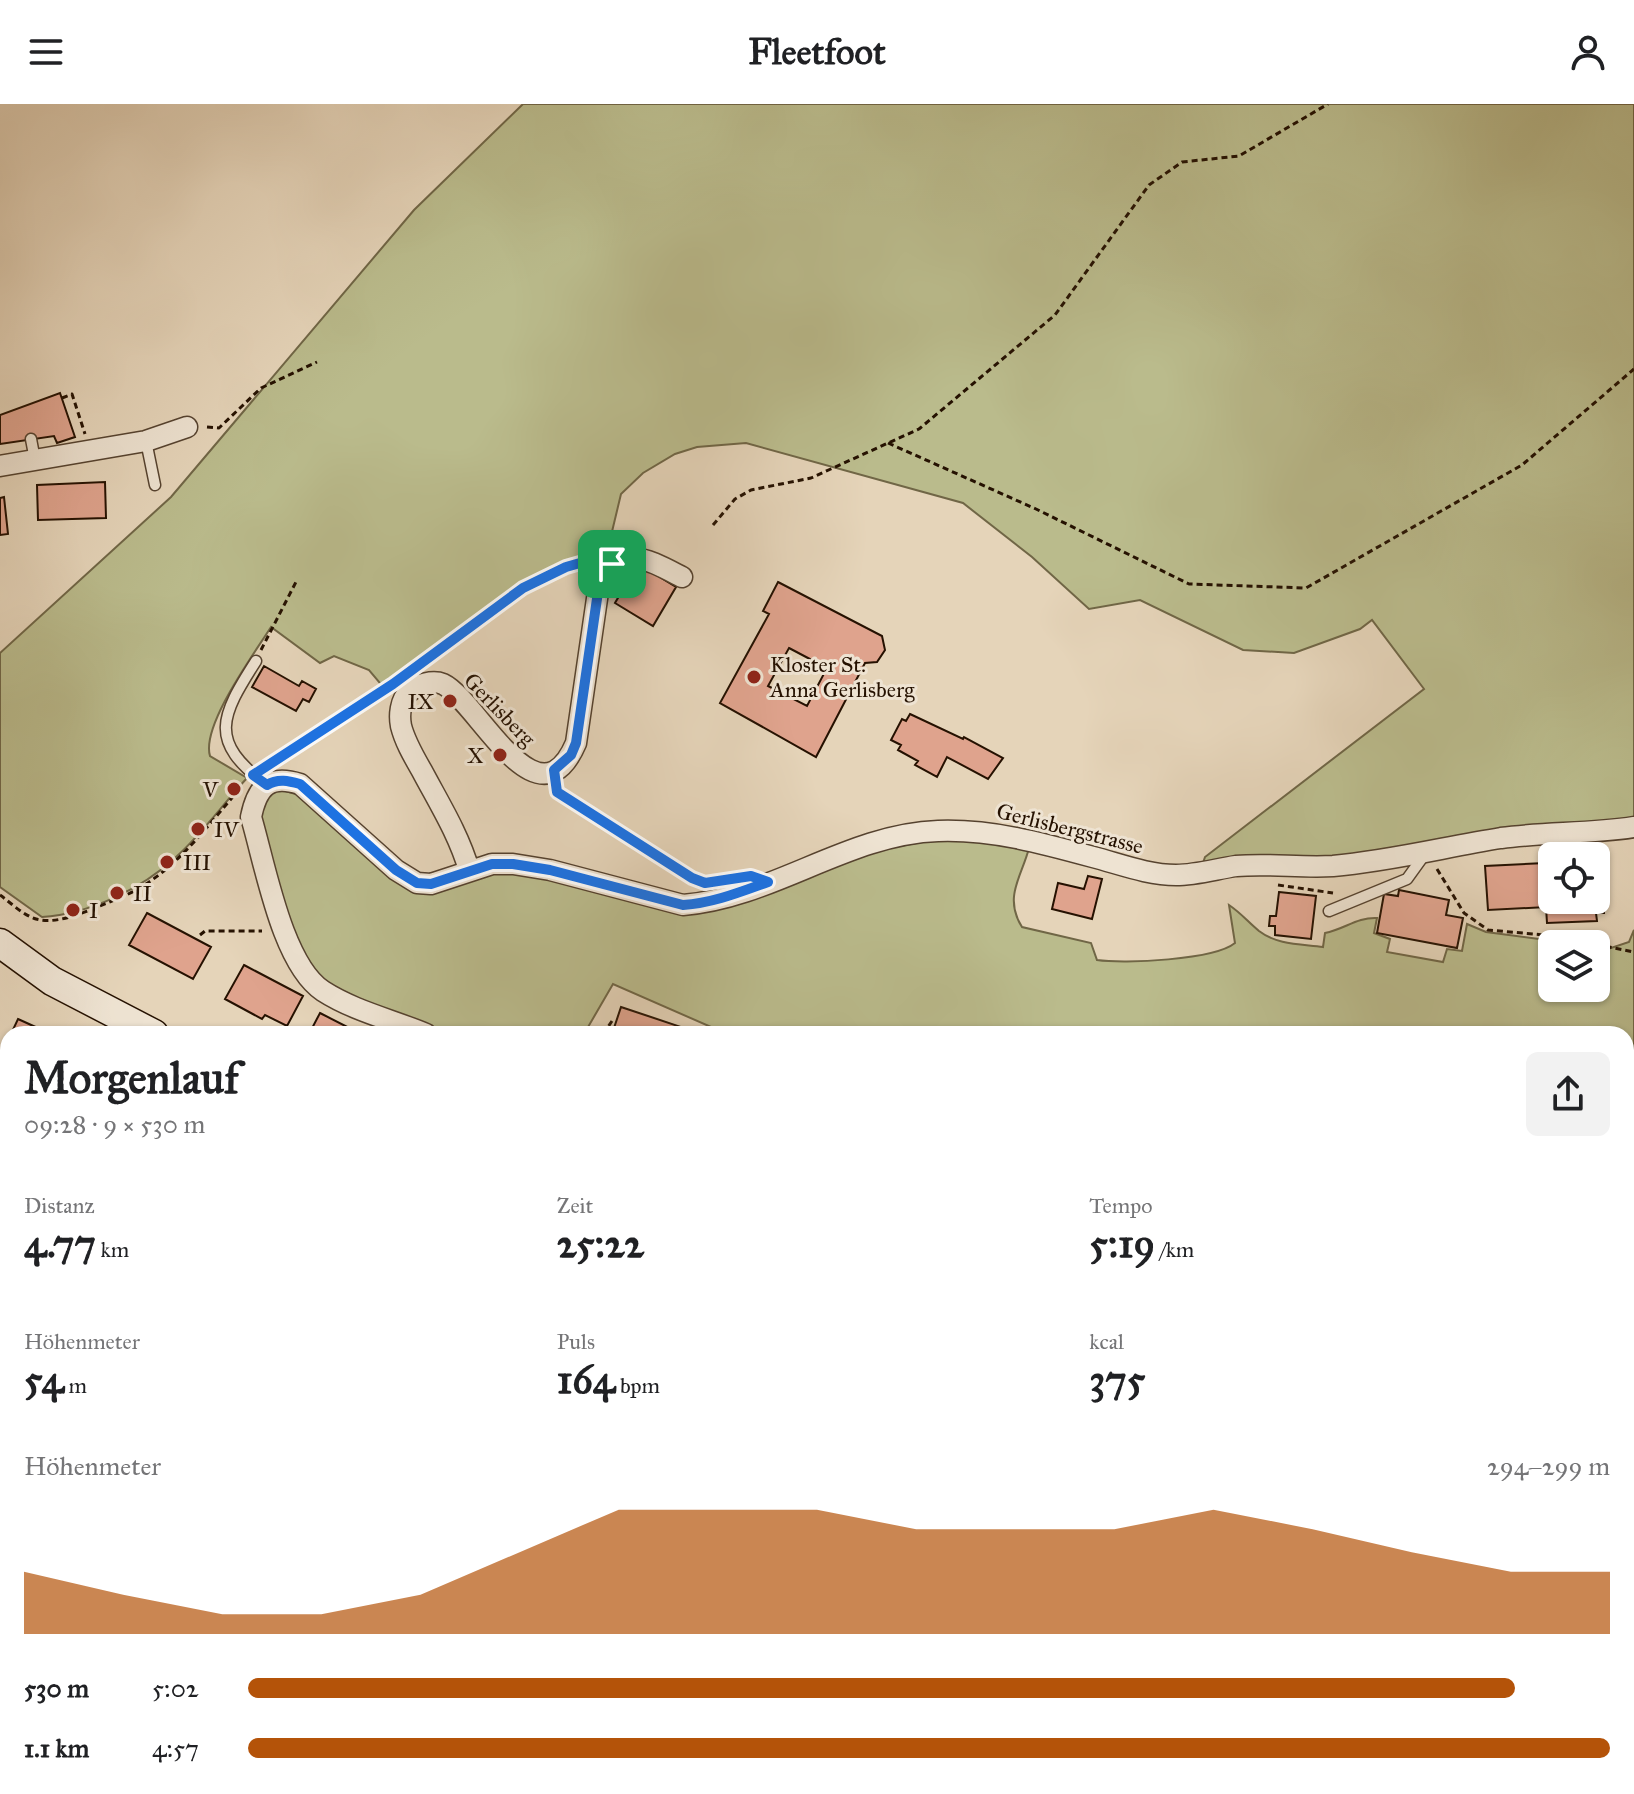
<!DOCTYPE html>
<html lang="de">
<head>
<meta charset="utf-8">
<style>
	:root { --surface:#fff; --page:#f2f2f2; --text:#202124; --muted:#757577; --accent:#b45309 }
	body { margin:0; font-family:"IM FELL Great Primer",serif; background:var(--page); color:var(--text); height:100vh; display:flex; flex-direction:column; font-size:30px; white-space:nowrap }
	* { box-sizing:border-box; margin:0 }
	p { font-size:26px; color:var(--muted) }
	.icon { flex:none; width:44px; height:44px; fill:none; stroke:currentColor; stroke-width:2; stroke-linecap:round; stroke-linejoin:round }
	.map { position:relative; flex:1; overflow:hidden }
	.sheet { position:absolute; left:0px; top:922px; width:1634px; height:768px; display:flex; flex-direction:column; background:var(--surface); border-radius:24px 24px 0 0; box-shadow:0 2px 6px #0004 }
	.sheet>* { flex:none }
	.tools { position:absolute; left:1538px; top:738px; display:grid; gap:16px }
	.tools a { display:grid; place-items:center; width:72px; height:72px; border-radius:12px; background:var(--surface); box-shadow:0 2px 6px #0004; font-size:40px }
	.pin { position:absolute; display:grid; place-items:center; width:68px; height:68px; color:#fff; margin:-34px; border-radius:16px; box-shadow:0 4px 12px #0006 }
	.round { display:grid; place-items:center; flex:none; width:84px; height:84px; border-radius:12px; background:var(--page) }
	.overview { display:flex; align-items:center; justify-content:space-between; height:136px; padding:0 24px }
	h1 { font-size:44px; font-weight:700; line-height:60px }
	.metrics { display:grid; grid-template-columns:repeat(3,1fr); gap:12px; height:136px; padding:8px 24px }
	.metrics div { display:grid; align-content:center }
	.metrics b { font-size:40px; font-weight:700 }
	.metrics small { font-size:22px; font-weight:400 }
	.metrics p { font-size:22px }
	.chart { height:224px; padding:16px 24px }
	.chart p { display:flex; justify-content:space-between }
	.chart svg { width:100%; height:144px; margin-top:8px; fill:var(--accent); opacity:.7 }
	ul { padding:0 24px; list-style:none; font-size:26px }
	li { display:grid; grid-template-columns:128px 96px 1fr; align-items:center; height:60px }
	li i { height:20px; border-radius:10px; background:var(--accent) }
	header { display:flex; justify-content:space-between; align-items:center; height:104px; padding:0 24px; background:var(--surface); font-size:36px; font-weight:700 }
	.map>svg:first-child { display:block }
	.green { fill:#babb8c; stroke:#706646; stroke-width:2 }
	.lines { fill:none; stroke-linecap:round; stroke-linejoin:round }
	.stream { stroke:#69756b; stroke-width:6 }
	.building { fill:#dfa38d; stroke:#251101; stroke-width:2; fill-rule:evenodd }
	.lane-casing { stroke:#55422f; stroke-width:13 }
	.street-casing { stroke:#55422f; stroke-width:23 }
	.secondary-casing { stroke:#251101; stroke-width:31 }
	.path { stroke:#251101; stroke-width:3; stroke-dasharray:6 4; stroke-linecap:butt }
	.lane { stroke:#eee3d2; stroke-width:10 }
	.street { stroke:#eee3d2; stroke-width:20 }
	.secondary { stroke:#eee3d2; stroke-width:28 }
	.route-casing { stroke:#fff; stroke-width:16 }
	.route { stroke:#1a73e8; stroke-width:10 }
	.poi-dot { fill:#8f2418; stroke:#eee3d2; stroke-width:3 }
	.labels { text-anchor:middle; stroke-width:6; stroke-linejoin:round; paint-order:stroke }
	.poi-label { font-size:22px; fill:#251101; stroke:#eee3d2; text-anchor:start }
	.street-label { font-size:22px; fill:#251101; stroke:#eee3d2 }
</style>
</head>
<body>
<header><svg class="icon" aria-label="menu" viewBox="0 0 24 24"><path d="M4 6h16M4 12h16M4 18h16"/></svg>Fleetfoot<svg class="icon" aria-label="person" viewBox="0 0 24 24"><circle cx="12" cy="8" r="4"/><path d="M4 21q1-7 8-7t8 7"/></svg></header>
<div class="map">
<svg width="1634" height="1690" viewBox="0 0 1634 1690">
	<rect width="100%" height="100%" fill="#e5d4b9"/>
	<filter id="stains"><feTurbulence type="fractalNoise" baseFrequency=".0025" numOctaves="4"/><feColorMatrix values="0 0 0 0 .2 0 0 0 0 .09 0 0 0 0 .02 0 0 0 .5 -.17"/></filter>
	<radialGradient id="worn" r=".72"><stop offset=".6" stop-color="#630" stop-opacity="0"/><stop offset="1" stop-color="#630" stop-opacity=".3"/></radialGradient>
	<path class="green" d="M523,0H1634V718L1412,746L1202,762L1205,753L1424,585L1372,516L1360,525L1294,549L1243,546L1140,496L1089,505L1032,453L963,399L746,339L697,343L675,350L643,369L621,390L610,436L598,453L564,459L542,468L511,488L384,584L369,566L334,552L320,559L271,523C254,550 201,622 210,652L247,674C223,700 202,730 176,753C142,785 89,810 42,813L0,783V549L171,393L414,106Z
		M282,686L299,691L402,779L500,767L556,776L668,806L866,748L956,732L1029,744C1022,772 1003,793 1022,823L1091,839L1097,856C1124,860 1214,856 1235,839L1229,801C1241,809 1248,818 1259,827C1277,841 1301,840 1323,843L1325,829C1345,825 1357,813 1377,814L1374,829L1390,835L1387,848L1443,858L1447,845L1462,847L1467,820L1486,828L1577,840H1552V884H1596V843L1608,845L1629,838L1634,826V1247L1626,1249V930H727L613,880L584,930H449L344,891L326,881L302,854L259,720L260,699L274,688Z"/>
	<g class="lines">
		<path class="stream" d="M557,1690L567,1682"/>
	</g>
	<path class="building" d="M60,289L75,333L57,339L54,332L0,340V311Z
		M105,378L106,414L38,416L37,381Z
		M4,393L8,430L0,431V394Z
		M638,460L676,483L653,522L615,499Z
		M778,478L882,532L885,546L877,558L865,559L816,653L720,599L769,510L763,507ZM789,544L827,564L807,602L768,582Z
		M264,562L299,582L302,577L316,585L309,598L303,595L296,607L252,583Z
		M910,610L963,635L964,633L1003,654L988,675L947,653L937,673L915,661L918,657L898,646L901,641L891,636L902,615L906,617Z
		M1594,745V750H1601L1604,809H1596L1597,817L1547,819L1546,803L1488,806L1485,762L1545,759V747ZM1552,752H1596V796H1552Z
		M1088,772L1102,775L1092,815L1052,805L1058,779L1084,785Z
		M1399,786L1449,796L1446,811L1463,814L1457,844L1377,829L1384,790L1398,792Z
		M1279,788L1316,792L1311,835L1275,831V822H1269L1270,812H1276Z
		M147,809L211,843L193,875L129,841Z
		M244,861L303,892L287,922L265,911L262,915L225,895Z
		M621,903L687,925L685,930H612Z
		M320,909L361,930H309Z
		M18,915L51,930H11Z
		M0,1301L8,1304V1347L0,1344Z
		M1634,1378V1406L1626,1407V1379Z
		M0,1432L8,1434V1474L0,1477Z
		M1626,1500H1634V1550H1626Z
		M0,1507L8,1519V1549L0,1556Z
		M674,1682H714L710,1690H670Z
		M750,1682H802V1690H750Z
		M830,1682H885V1690H830Z
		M914,1682H964V1690H924L914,1688Z
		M987,1682H1043V1689L992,1690L987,1687Z"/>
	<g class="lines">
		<g class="lane-casing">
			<path id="lane" d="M31,335L35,356
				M146,337L155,381
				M256,557C221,612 207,637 267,681
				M1329,807L1407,775L1425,750
				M1626,1360L1634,1359"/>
		</g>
		<g class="street-casing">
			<path id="street" d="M0,362L146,337L187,323
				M469,766C459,731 439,699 422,667C414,653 405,638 401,622C399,612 400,596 409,588C417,580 433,576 443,580C477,596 538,728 576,639L599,481C617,436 651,457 682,473
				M426,930C393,916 354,907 323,887C282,860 265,760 251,713C257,683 269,670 300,680L396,766L417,779L431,780L492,760H513L550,766L683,801C772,794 848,730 938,727C991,725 1042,739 1093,753C1120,760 1148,771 1176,771C1196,771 1216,765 1236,762C1268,759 1301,764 1333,762C1390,757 1445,743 1501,734C1545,728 1590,730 1634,723
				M0,1083L8,1085
				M0,1275L8,1278
				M0,1407H8
				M439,1682L444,1690
				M41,1690L60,1688L88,1690"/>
		</g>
		<g class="secondary-casing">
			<path id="secondary" d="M0,839L52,877L154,930
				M1626,1456H1634"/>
		</g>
		<path class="path" d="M62,294L72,290L85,330
			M207,323L219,324L261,284L317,258
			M888,339L1036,405L1189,480L1306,484L1522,361L1634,265
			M713,421L735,395L751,386L811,374L919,325L1055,211L1149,81L1182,58L1239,52L1328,0
			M261,546L297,476
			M420,560C468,524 530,468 589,457
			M269,658L385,586
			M556,686L701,778
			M1437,765L1464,809L1488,826L1555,832L1634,848
			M1278,781L1333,789
			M0,791C11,799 23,811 36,815C53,820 74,812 90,806C109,798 130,791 146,780C183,756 209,720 237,688
			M200,831L205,827H262
			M603,930L612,917
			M1626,1001L1634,996
			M1626,1601L1634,1642
			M1271,1690L1279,1682
			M1458,1690L1481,1682
			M1604,1690L1606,1682"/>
		<use href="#lane" class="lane"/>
		<use href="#street" class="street"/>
		<use href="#secondary" class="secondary"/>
	</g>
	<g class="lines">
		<g class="route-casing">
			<path id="route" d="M587,457H605L612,460L608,463L599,481L576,639L571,651L554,666L557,688L692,774L705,779L751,772L768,778C740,788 713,799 683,801L550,766L513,760H492L431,780L417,779L396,766L300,680C289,677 278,674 267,681L253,671L393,580L523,484L566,463Z"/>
		</g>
		<use href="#route" class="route"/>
	</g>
	<g class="poi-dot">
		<circle cx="754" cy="573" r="8"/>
		<circle cx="450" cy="597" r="8"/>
		<circle cx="500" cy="651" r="8"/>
		<circle cx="234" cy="685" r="8"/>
		<circle cx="198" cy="725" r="8"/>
		<circle cx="167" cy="758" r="8"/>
		<circle cx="117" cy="789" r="8"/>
		<circle cx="73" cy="806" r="8"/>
	</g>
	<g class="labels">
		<g class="poi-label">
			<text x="770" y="568">Kloster St.<tspan x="770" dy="25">Anna Gerlisberg</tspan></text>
			<text x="434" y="605" text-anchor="end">IX</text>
			<text x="484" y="659" text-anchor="end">X</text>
			<text x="218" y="693" text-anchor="end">V</text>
			<text x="214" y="733">IV</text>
			<text x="183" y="766">III</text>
			<text x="133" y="797">II</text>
			<text x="89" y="814">I</text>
		</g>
		<g class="street-label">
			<text transform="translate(500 605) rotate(46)" y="8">Gerlisberg</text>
			<text transform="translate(1070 724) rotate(14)" y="8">Gerlisbergstrasse</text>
		</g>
	</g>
	<rect width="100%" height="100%" filter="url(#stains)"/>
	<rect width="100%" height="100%" fill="url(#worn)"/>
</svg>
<div class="tools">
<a><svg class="icon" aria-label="locate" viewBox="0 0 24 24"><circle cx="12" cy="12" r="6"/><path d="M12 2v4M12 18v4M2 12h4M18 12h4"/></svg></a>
<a><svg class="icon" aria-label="layers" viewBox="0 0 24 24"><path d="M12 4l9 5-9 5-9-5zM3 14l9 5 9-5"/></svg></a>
</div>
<div class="pin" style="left:612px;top:460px;background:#1e9e55"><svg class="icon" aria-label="arrive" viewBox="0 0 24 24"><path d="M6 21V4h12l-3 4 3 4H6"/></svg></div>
<section class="sheet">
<div class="overview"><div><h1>Morgenlauf</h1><p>09:28 · 9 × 530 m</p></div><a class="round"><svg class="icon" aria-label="share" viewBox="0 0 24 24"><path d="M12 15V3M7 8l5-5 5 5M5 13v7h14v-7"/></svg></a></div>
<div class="metrics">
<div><p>Distanz</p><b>4.77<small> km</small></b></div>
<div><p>Zeit</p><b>25:22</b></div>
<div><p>Tempo</p><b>5:19<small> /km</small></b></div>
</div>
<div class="metrics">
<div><p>Höhenmeter</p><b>54<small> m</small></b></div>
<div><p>Puls</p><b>164<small> bpm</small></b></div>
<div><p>kcal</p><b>375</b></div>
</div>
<div class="chart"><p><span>Höhenmeter</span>294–299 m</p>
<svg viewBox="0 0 160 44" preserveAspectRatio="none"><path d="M0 44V25L10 32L20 38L30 38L40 32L50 19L60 6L70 6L80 6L90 12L100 12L110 12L120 6L130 12L140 19L150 25L160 25V44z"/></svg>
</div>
<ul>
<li><b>530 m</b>5:02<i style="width:93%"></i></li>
<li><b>1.1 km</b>4:57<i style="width:100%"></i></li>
</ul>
</section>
</div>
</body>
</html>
